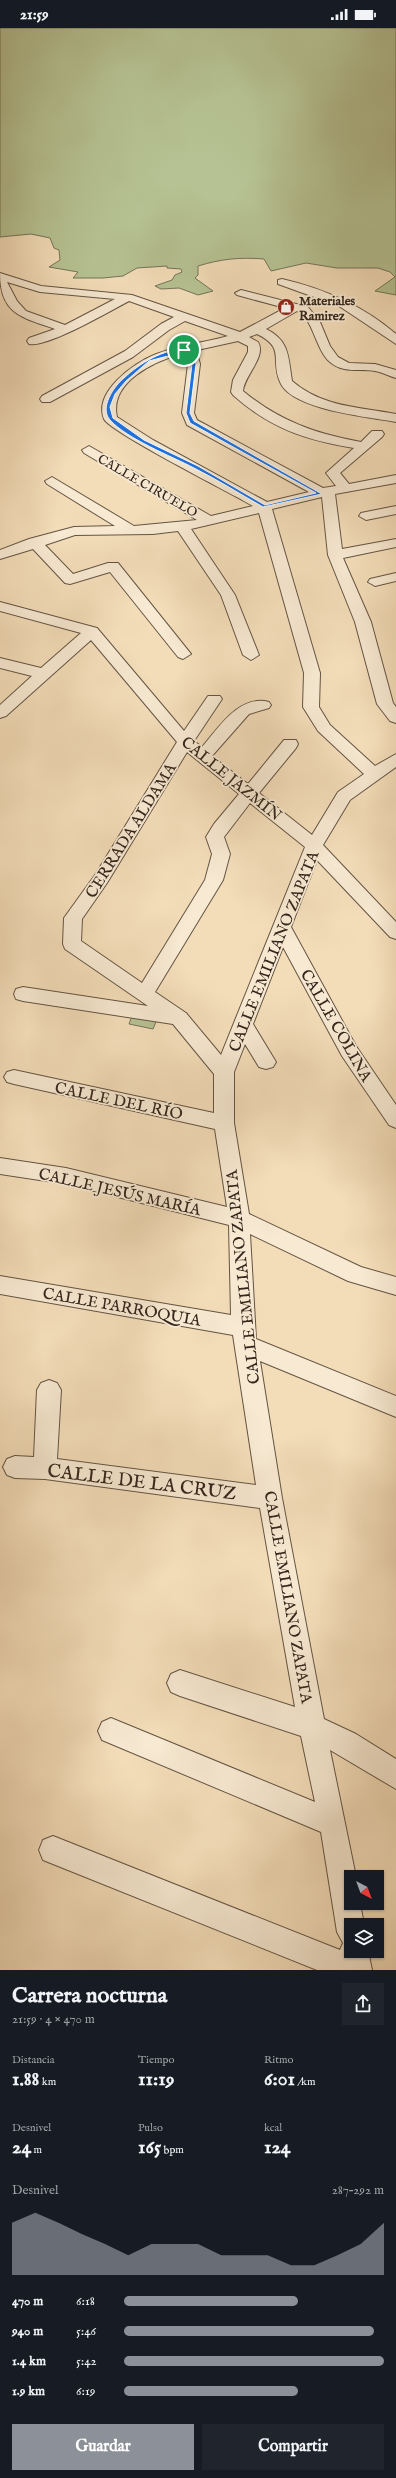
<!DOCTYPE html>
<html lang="es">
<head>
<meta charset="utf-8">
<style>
	:root { --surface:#171b24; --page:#20242c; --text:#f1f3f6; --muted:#9ea1a6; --accent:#8c9099 }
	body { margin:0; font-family:"IM FELL English",serif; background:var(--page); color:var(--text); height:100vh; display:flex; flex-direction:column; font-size:15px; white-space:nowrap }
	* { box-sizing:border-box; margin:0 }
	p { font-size:13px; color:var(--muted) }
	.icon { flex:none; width:22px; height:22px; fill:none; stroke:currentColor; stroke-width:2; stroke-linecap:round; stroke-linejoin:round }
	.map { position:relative; height:1942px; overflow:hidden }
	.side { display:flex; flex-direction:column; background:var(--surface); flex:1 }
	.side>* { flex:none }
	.needle { width:26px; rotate:139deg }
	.controls { position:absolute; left:344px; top:1842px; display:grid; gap:8px }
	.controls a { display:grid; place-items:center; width:40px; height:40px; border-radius:0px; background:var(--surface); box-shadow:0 1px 3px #0004; font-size:20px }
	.pin { position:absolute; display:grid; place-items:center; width:34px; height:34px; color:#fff; margin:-17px; border:2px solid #fff; border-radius:50%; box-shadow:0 1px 4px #0007 }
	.round { display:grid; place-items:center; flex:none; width:42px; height:42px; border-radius:0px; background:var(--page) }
	.overview { display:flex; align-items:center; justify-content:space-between; height:68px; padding:0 12px }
	h1 { font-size:22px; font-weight:800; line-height:30px }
	.figures { display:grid; grid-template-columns:repeat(3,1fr); gap:6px; height:68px; padding:4px 12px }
	.figures div { display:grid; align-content:center }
	.figures b { font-size:20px; font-weight:800 }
	.figures small { font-size:11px; font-weight:400 }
	.figures p { font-size:11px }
	.chart { height:112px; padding:8px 12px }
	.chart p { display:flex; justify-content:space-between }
	.chart svg { width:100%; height:72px; margin-top:4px; fill:var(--accent); opacity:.7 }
	.cta { display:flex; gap:8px; margin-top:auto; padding:8px 12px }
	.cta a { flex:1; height:46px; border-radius:0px; background:var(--accent); color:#fff; font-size:16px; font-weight:800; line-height:46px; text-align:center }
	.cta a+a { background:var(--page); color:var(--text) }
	ul { padding:0 12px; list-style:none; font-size:13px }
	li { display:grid; grid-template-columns:64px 48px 1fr; align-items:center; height:30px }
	li i { height:10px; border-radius:5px; background:var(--accent) }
	.status { display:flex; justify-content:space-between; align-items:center; height:28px; padding:0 20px; background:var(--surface); direction:ltr }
	.status svg { height:11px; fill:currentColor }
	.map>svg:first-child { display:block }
	.green { fill:#b6c293; stroke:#757458 }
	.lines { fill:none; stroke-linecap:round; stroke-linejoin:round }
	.street-casing { stroke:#645443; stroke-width:2 }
	.street { fill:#f7e9d2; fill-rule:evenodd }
	.route { fill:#1a73e8; stroke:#fff; fill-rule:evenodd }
	.labels { text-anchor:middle; stroke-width:3.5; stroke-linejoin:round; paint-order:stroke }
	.far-poi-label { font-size:13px; font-weight:bold; fill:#34261c; stroke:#f7e9d2; text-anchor:start }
	.far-street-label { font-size:13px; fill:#34261c; stroke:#f7e9d2 }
	.street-label { font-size:16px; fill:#34261c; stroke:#f7e9d2 }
	.near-street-label { font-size:19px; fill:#34261c; stroke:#f7e9d2 }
</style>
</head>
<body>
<div class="status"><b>21:59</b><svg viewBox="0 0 49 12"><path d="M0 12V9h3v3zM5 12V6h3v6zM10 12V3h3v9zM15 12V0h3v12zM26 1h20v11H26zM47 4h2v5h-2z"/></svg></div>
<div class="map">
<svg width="396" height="1942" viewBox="0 0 396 1942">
	<rect width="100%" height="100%" fill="#f3ddb9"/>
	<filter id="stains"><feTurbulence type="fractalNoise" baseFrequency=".005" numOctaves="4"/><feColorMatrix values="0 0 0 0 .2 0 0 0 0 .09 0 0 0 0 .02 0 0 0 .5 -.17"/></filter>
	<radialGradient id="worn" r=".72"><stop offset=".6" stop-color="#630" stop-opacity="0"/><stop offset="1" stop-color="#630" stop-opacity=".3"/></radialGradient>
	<path class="green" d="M0,0H396V267L375,263L395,249L390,244L378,240H337L306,235L271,243L264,231C239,229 221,231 198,238V247L195,250L213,263L198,267L179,260L161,261L155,258L172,252L175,247L182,244L181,241L167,240V238L137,240L123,248L103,250H73L78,244L49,239L60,232L59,222L54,220L50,210L31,206L0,209Z
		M133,985L158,989L153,1001L129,996Z"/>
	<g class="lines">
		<g class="street-casing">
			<path id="street" d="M0,245L41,258L132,267L240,304L285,280L237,267L235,265L241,262L308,279L320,294L330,318L338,329L349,335L375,336L396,342V350C389,348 382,344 375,343C359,340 344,346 330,334C316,323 312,287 297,283L266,301C290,313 288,329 292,353C322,379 359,379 396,386V394C370,389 291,382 280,354C270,331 286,320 257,306L249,309L258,314C267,328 244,348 243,363C279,393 316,406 361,414L372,403H382L384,406L382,409L340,445L349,456L396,447V455L335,466L342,521L396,511V519L343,530L371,594L393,675L396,679V695L390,693L377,676L355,594L328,527L322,469L272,481L320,645L319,679L330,697L375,738L396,726V739L350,772L323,817L396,894V911L390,909L317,832L291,899L356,1018L396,1077V1100L389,1097L342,1028L283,919L253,996L276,1034L273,1039L266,1041L259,1039L245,1016L234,1044V1095L249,1186L361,1239L396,1249V1267L348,1253L250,1206L256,1311L396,1368V1389L260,1333L282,1470L324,1691L356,1706L396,1731V1761L330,1722L356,1849H351V1875H360L364,1897H351V1923H368L372,1942H317L43,1832L39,1822L43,1812L53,1808L340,1922L343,1915L337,1904L321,1804L102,1712L98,1703L102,1694L111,1690L315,1774L301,1708L180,1668L171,1664L167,1655L171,1646L180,1642L295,1679L260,1480L45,1451L15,1450L7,1447L3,1439L7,1431L15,1428L34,1429L37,1362L41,1355L49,1352L57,1355L61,1362L57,1431L256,1457L233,1307L0,1266V1248L231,1287L229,1197L66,1156L0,1146V1130L66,1140L227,1179L215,1101L14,1056L7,1054L4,1049L7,1044L14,1042L214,1085V1046L173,996L23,973L16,971L14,966L16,961L23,959L148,978L65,921L63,916L64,890L95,847L177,714L91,612L6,688L0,690V677L32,648L0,640V630L41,640L81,605L0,583V574L97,600L184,703L208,668H220L222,671L194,713L202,719C218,701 239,666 269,674L271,677L269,680L249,686L212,728L248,756L284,712H296L298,716L296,720L259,765L312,807L338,764L364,746L318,703L303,679L304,645L259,485L191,501L235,567L259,627L251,632L243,627L221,567L178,503L153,506L75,507L45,517L73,546L108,535H118L191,626L183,631L178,629L110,544L70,556L65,555L33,521L0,531V522L29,511L74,499L115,498L47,456L45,453L52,449L134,498L197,492L84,425L82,422L89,418L211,488L253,478C233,466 110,404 104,391C93,364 134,335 154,327C178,317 203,315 228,308L185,293L169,302L133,329L50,374H42L40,371L42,368L125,323L161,296L174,289L129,273C110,283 47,320 29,316L27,313L29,310L55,301C21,289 0,286 0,245ZM7,254L40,264L115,271L65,297L26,283L17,273ZM238,313L248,318V324L233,352L231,364L233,367C270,400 305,412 354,420L326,445L336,458L323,460L197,392L194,385L200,336L198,329L193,323ZM181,326L186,330L188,336L182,385L187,397L309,464L267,474L153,412L117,389C109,354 155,333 181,326ZM187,724L239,766L214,796L206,809L212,826L205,852L142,955L81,913L82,891L107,855ZM250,775L305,819L221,1027L186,985L155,964L223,852L230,826L224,809Z
				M282,251C325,261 362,277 396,306V316L339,278L278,256V252Z
				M396,478V486L366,492L359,488L361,485Z
				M396,545V553L375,558L368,554L370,551Z"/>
		</g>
		<use href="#street" class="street"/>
	</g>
	<path class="route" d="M186,321L193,328L196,336L190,385L194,393L322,466L263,479C240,466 218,452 194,440C171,428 127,411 110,392C99,380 114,358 124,350C140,335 163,321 186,321ZM183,324L190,329L192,336L186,385L190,395L316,465L265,477L198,438L144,412L113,390L110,379L115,366L126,353L149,333Z"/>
	<defs>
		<g id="shop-disc" transform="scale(0.9)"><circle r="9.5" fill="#8f2418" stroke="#f7e9d2"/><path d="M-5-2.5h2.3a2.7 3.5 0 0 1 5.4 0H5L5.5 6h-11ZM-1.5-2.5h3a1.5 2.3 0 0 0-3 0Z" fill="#fff"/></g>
	</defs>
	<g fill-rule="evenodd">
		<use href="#shop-disc" x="286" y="279"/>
	</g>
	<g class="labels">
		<g class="far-poi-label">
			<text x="299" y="277">Materiales<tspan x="299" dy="15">Ramirez</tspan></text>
		</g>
		<g class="far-street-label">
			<text transform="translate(148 457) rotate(30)" y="5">CALLE CIRUELO</text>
		</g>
		<g class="street-label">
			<text transform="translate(232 750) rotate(39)" y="6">CALLE JAZMÍN</text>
			<text transform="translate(130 802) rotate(-58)" y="6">CERRADA ALDAMA</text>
			<text transform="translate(273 923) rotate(-68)" y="6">CALLE EMILIANO ZAPATA</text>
			<text transform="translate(337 997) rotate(60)" y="6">CALLE COLINA</text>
			<text transform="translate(119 1072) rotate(12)" y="6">CALLE DEL RÍO</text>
			<text transform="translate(120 1163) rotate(13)" y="6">CALLE JESÚS MARÍA</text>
			<text transform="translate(242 1249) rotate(-96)" y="6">CALLE EMILIANO ZAPATA</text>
			<text transform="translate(122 1278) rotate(10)" y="6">CALLE PARROQUIA</text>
			<text transform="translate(289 1569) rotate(80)" y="6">CALLE EMILIANO ZAPATA</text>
		</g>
		<g class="near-street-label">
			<text transform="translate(142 1453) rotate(7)" y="7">CALLE DE LA CRUZ</text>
		</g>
	</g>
	<rect width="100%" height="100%" filter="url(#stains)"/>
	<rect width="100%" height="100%" fill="url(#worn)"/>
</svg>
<div class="controls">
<a><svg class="needle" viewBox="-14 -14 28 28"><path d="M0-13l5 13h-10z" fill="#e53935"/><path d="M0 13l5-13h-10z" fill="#9ea1a6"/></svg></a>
<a><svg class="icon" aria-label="layers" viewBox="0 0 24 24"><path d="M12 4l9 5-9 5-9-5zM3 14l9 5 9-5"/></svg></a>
</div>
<div class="pin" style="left:184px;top:322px;background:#1e9e55"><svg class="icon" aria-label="arrive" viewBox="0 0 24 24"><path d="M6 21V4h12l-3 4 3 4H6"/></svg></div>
</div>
<section class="side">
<div class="overview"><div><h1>Carrera nocturna</h1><p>21:59 · 4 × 470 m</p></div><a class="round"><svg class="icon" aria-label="share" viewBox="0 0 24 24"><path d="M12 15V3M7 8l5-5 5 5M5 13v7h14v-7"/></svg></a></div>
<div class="figures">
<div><p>Distancia</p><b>1.88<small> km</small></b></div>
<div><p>Tiempo</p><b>11:19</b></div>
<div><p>Ritmo</p><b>6:01<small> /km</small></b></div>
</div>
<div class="figures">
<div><p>Desnivel</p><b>24<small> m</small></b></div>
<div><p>Pulso</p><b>165<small> bpm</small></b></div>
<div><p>kcal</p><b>124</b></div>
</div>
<div class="chart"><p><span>Desnivel</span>287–292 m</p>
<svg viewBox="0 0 160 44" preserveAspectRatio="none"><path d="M0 44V12L10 6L20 12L30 19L40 25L50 32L60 25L70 25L80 25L90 32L100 32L110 32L120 38L130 38L140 32L150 25L160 12V44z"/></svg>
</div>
<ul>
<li><b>470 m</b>6:18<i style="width:67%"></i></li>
<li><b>940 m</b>5:46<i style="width:96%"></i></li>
<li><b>1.4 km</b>5:42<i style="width:100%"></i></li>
<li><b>1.9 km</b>6:19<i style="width:67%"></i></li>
</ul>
<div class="cta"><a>Guardar</a><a>Compartir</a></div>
</section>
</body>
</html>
